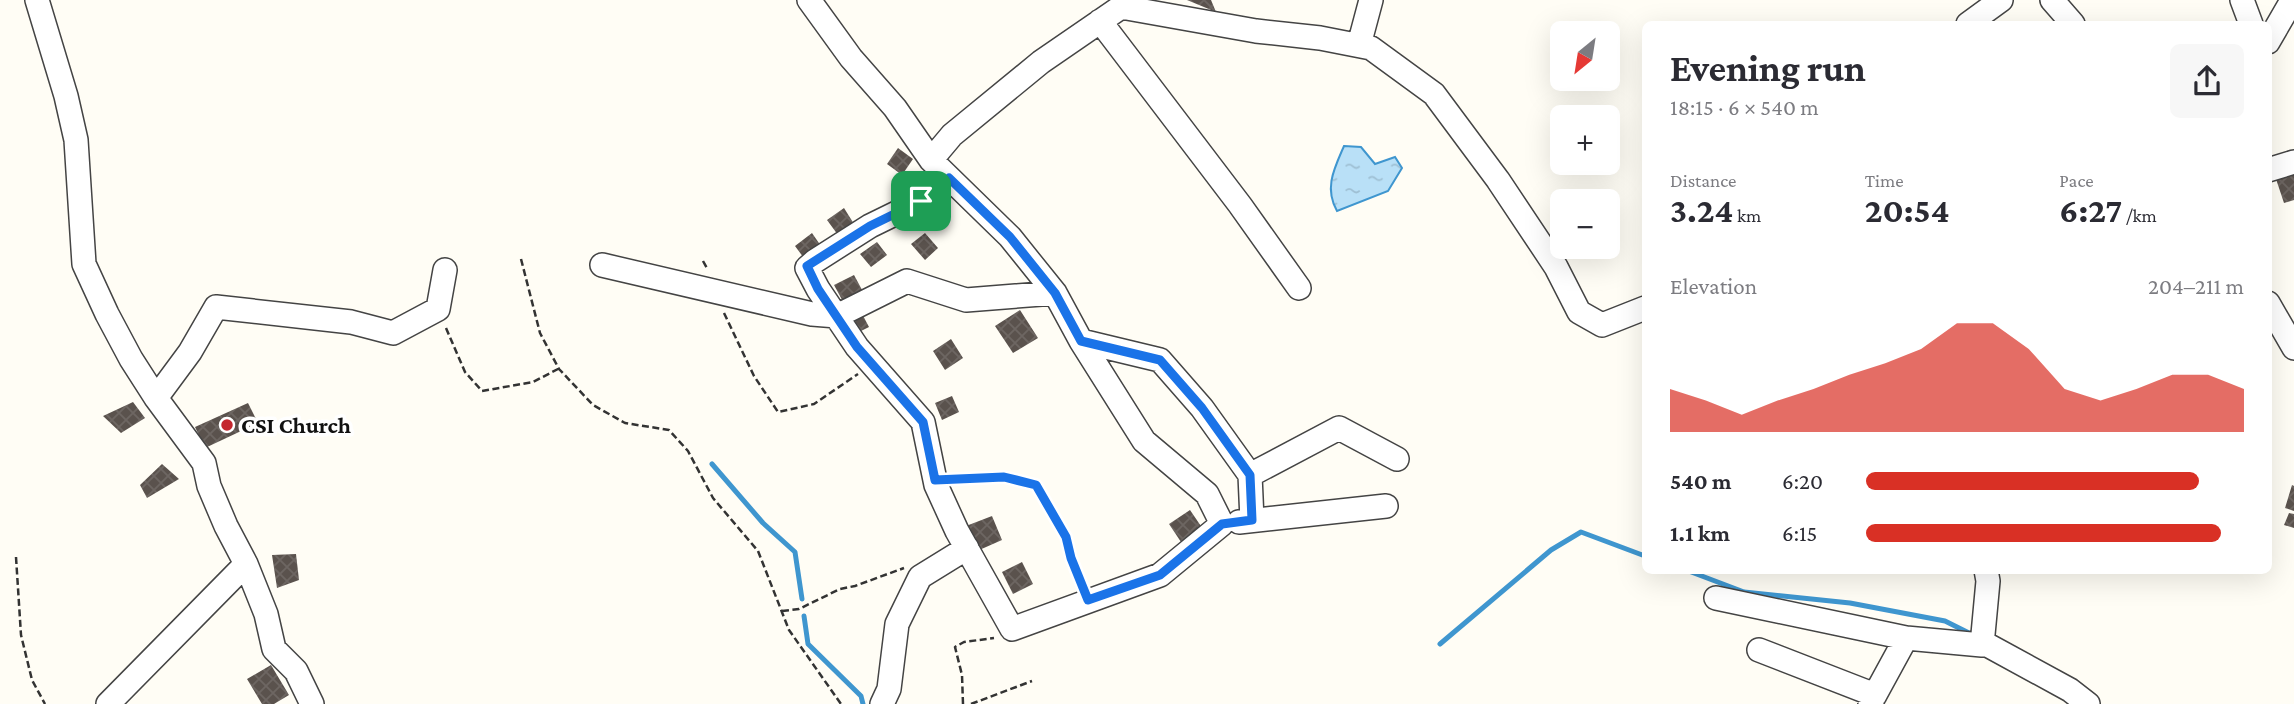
<!DOCTYPE html>
<html lang="en">
<head>
<meta charset="utf-8">
<style>
	:root { --surface:#fff; --page:#f7f7f7; --text:#2b2b33; --muted:#7c7c81; --accent:#d93025 }
	body { margin:0; font-family:"Crimson Pro",serif; background:var(--page); color:var(--text); height:100vh; display:flex; flex-direction:column; font-size:26px; white-space:nowrap }
	* { box-sizing:border-box; margin:0 }
	p { font-size:23px; color:var(--muted) }
	.icon { flex:none; width:38px; height:38px; fill:none; stroke:currentColor; stroke-width:2; stroke-linecap:round; stroke-linejoin:round }
	.map { position:relative; flex:1; overflow:hidden }
	.sheet { position:absolute; left:1642px; top:21px; width:630px; height:553px; display:flex; flex-direction:column; background:var(--surface); border-radius:10px; box-shadow:0 7px 28px #0002 }
	.sheet>* { flex:none }
	.needle { width:46px; rotate:210deg }
	.controls { position:absolute; left:1550px; top:21px; display:grid; gap:14px }
	.controls a { display:grid; place-items:center; width:70px; height:70px; border-radius:10px; background:var(--surface); box-shadow:0 7px 28px #0002; font-size:35px }
	.pin { position:absolute; display:grid; place-items:center; width:60px; height:60px; color:#fff; margin:-30px; border-radius:14px; box-shadow:0 4px 10px #0006 }
	.round { display:grid; place-items:center; flex:none; width:74px; height:74px; border-radius:10px; background:var(--page) }
	.summary { display:flex; align-items:center; justify-content:space-between; height:119px; padding:0 28px }
	h1 { font-size:38px; font-weight:700; line-height:52px }
	.figures { display:grid; grid-template-columns:repeat(3,1fr); gap:10px; height:119px; padding:7px 28px }
	.figures div { display:grid; align-content:center }
	.figures b { font-size:35px; font-weight:700 }
	.figures small { font-size:19px; font-weight:400 }
	.figures p { font-size:19px }
	.chart { height:196px; padding:14px 28px }
	.chart p { display:flex; justify-content:space-between }
	.chart svg { width:100%; height:126px; margin-top:7px; fill:var(--accent); opacity:.7 }
	ul { padding:0 28px; list-style:none; font-size:23px }
	li { display:grid; grid-template-columns:112px 84px 1fr; align-items:center; height:52px }
	li i { height:18px; border-radius:9px; background:var(--accent) }
	.map>svg:first-child { display:block }
	.water { fill:url(#water-ripples); stroke:#3f96cf; stroke-width:2 }
	.lines { fill:none; stroke-linecap:round; stroke-linejoin:round }
	.stream { stroke:#3f96cf; stroke-width:5 }
	.building { fill:url(#building-cross-hatch) }
	.minor-casing { stroke:#444; stroke-width:26 }
	.path { stroke:#333; stroke-width:2.5; stroke-dasharray:7 3.5; stroke-linecap:butt }
	.minor { stroke:#fff; stroke-width:23 }
	.route-casing { stroke:#fff; stroke-width:14 }
	.route { stroke:#1a73e8; stroke-width:9 }
	.poi-dot { fill:#c4262e; stroke:#fff; stroke-width:2.5 }
	.labels { text-anchor:middle; stroke-width:7; stroke-linejoin:round; paint-order:stroke }
	.poi-label { font-size:23px; font-weight:bold; fill:#111; stroke:#fff; text-anchor:start }
</style>
</head>
<body>
<div class="map">
<svg width="2294" height="704" viewBox="0 0 2294 704">
	<defs>
		<pattern id="water-ripples" width="26" height="14" patternUnits="userSpaceOnUse" patternTransform="scale(1.75)"><rect width="26" height="14" fill="#b9e0f7"/><path d="M2 4q2-2 4 0t4 0M15 11q2-2 4 0t4 0" fill="none" stroke="#9ebfd3"/></pattern>
		<pattern id="building-cross-hatch" width="8" height="8" patternUnits="userSpaceOnUse" patternTransform="scale(1.75)"><rect width="8" height="8" fill="#5a524d"/><path d="M0 0l8 8M0 8l8-8" fill="none" stroke="#6d6662"/></pattern>
	</defs>
	<rect width="100%" height="100%" fill="#fffdf5"/>
	<path class="water" d="M1344,146L1361,147L1375,164L1395,157L1402,168L1388,191L1337,211C1324,188 1334,169 1344,146Z"/>
	<g class="lines">
		<path class="stream" d="M712,464L763,523L795,552L802,599
			M1686,570L1744,592L1850,603L1945,621L1971,634
			M804,616L808,644L861,696L863,704
			M1440,644L1551,550L1581,532L1645,556"/>
	</g>
	<path class="building" d="M1187,0H1211L1216,12Z
		M898,148L913,159L902,175L887,164Z
		M2294,174V200L2284,203L2276,179Z
		M844,208L854,224L838,235L827,220Z
		M812,233L823,249L806,261L795,246Z
		M925,233L938,248L925,260L911,244Z
		M877,242L887,255L871,267L860,254Z
		M854,275L867,299L847,309L834,285Z
		M859,308L869,327L855,334L845,316Z
		M1020,310L1038,338L1013,353L995,326Z
		M951,339L963,358L945,370L933,351Z
		M952,396L959,412L942,420L935,403Z
		M133,402L145,418L121,433L103,416Z
		M248,403L258,423L205,448L195,427Z
		M162,464L179,479L147,498L140,485Z
		M2292,485L2294,486V511L2285,508Z
		M1190,510L1205,532L1183,545L1169,524Z
		M2289,513L2294,514V528L2284,525Z
		M992,516L1002,540L977,551L966,526Z
		M296,554L299,580L277,588L272,555Z
		M1022,562L1033,584L1013,594L1002,572Z
		M271,665L289,695L274,704H262L247,679Z"/>
	<g class="lines">
		<g class="minor-casing">
			<path id="minor" d="M37,0L66,96L76,140L84,264L107,314L131,359L156,398L204,463L209,486L226,526L246,564L266,614L274,649L296,671L312,704
				M809,0L851,58L895,108L931,160L1010,237L1055,293L1081,341L1144,441L1207,494L1222,524L1160,575L1012,629L957,531L936,485L923,422L857,347L818,289L807,268L815,261L870,226L921,201L949,178
				M2052,0L2073,24
				M2242,0L2251,24
				M1100,21L1240,205L1299,288
				M1968,24L2001,0
				M2268,42L2290,4L2294,6
				M1359,45L1371,0
				M931,160L952,135L1041,62L1121,7L1256,31L1320,38L1371,48L1434,94L1498,180L1556,267L1579,312L1602,325L1645,308
				M2268,170L2294,162
				M602,265L812,314L837,316L907,281L966,300L1055,293
				M2268,303L2294,348
				M1081,341L1160,360L1202,408L1250,475L1252,520
				M156,398L190,352L216,307L351,322L393,333L438,309L445,270
				M1250,475L1339,428L1397,459
				M1239,522L1386,506
				M1716,598L1906,638
				M1982,642L2070,690L2088,704
				M1759,650L1875,695
				M108,704L246,564
				M882,704L889,689L897,624L920,577L967,548
				M1870,704L1906,638L1982,645L1988,581L1986,570"/>
		</g>
		<path class="path" d="M521,259L540,333L559,369L593,405L625,423L669,430L688,451L713,498L758,551L789,630L841,704
			M703,261L708,270
			M724,313L754,376L778,412L814,404L858,374
			M446,328L465,372L482,391L533,382L558,369
			M954,480L1004,477L1036,485L1066,537L1071,558L1082,584
			M16,557L21,635L32,680L45,704
			M782,611L799,609L840,589L855,586L904,568
			M963,704L962,675L955,647L964,642L994,638
			M971,704L1032,681"/>
		<use href="#minor" class="minor"/>
	</g>
	<g class="lines">
		<g class="route-casing">
			<path id="route" d="M949,178L1010,237L1055,293L1081,341L1160,360L1202,408L1250,475L1252,520L1222,524L1160,575L1088,600L1071,558L1066,537L1036,485L1004,477L935,480L923,422L857,347L818,289L807,266L870,226L921,201Z"/>
		</g>
		<use href="#route" class="route"/>
	</g>
	<circle class="poi-dot" cx="227" cy="425" r="7"/>
	<g class="labels">
		<g class="poi-label">
			<text x="241" y="433">CSI Church</text>
		</g>
	</g>
</svg>
<div class="controls">
<a><svg class="needle" viewBox="-14 -14 28 28"><path d="M0-13l5 13h-10z" fill="#e53935"/><path d="M0 13l5-13h-10z" fill="#7c7c81"/></svg></a>
<a>+</a>
<a>−</a>
</div>
<div class="pin" style="left:921px;top:201px;background:#1e9e55"><svg class="icon" aria-label="arrive" viewBox="0 0 24 24"><path d="M6 21V4h12l-3 4 3 4H6"/></svg></div>
<section class="sheet">
<div class="summary"><div><h1>Evening run</h1><p>18:15 · 6 × 540 m</p></div><a class="round"><svg class="icon" aria-label="share" viewBox="0 0 24 24"><path d="M12 15V3M7 8l5-5 5 5M5 13v7h14v-7"/></svg></a></div>
<div class="figures">
<div><p>Distance</p><b>3.24<small> km</small></b></div>
<div><p>Time</p><b>20:54</b></div>
<div><p>Pace</p><b>6:27<small> /km</small></b></div>
</div>
<div class="chart"><p><span>Elevation</span>204–211 m</p>
<svg viewBox="0 0 160 44" preserveAspectRatio="none"><path d="M0 44V29L10 33L20 38L30 33L40 29L50 24L60 20L70 15L80 6L90 6L100 15L110 29L120 33L130 29L140 24L150 24L160 29V44z"/></svg>
</div>
<ul>
<li><b>540 m</b>6:20<i style="width:88%"></i></li>
<li><b>1.1 km</b>6:15<i style="width:94%"></i></li>
</ul>
</section>
</div>
</body>
</html>
